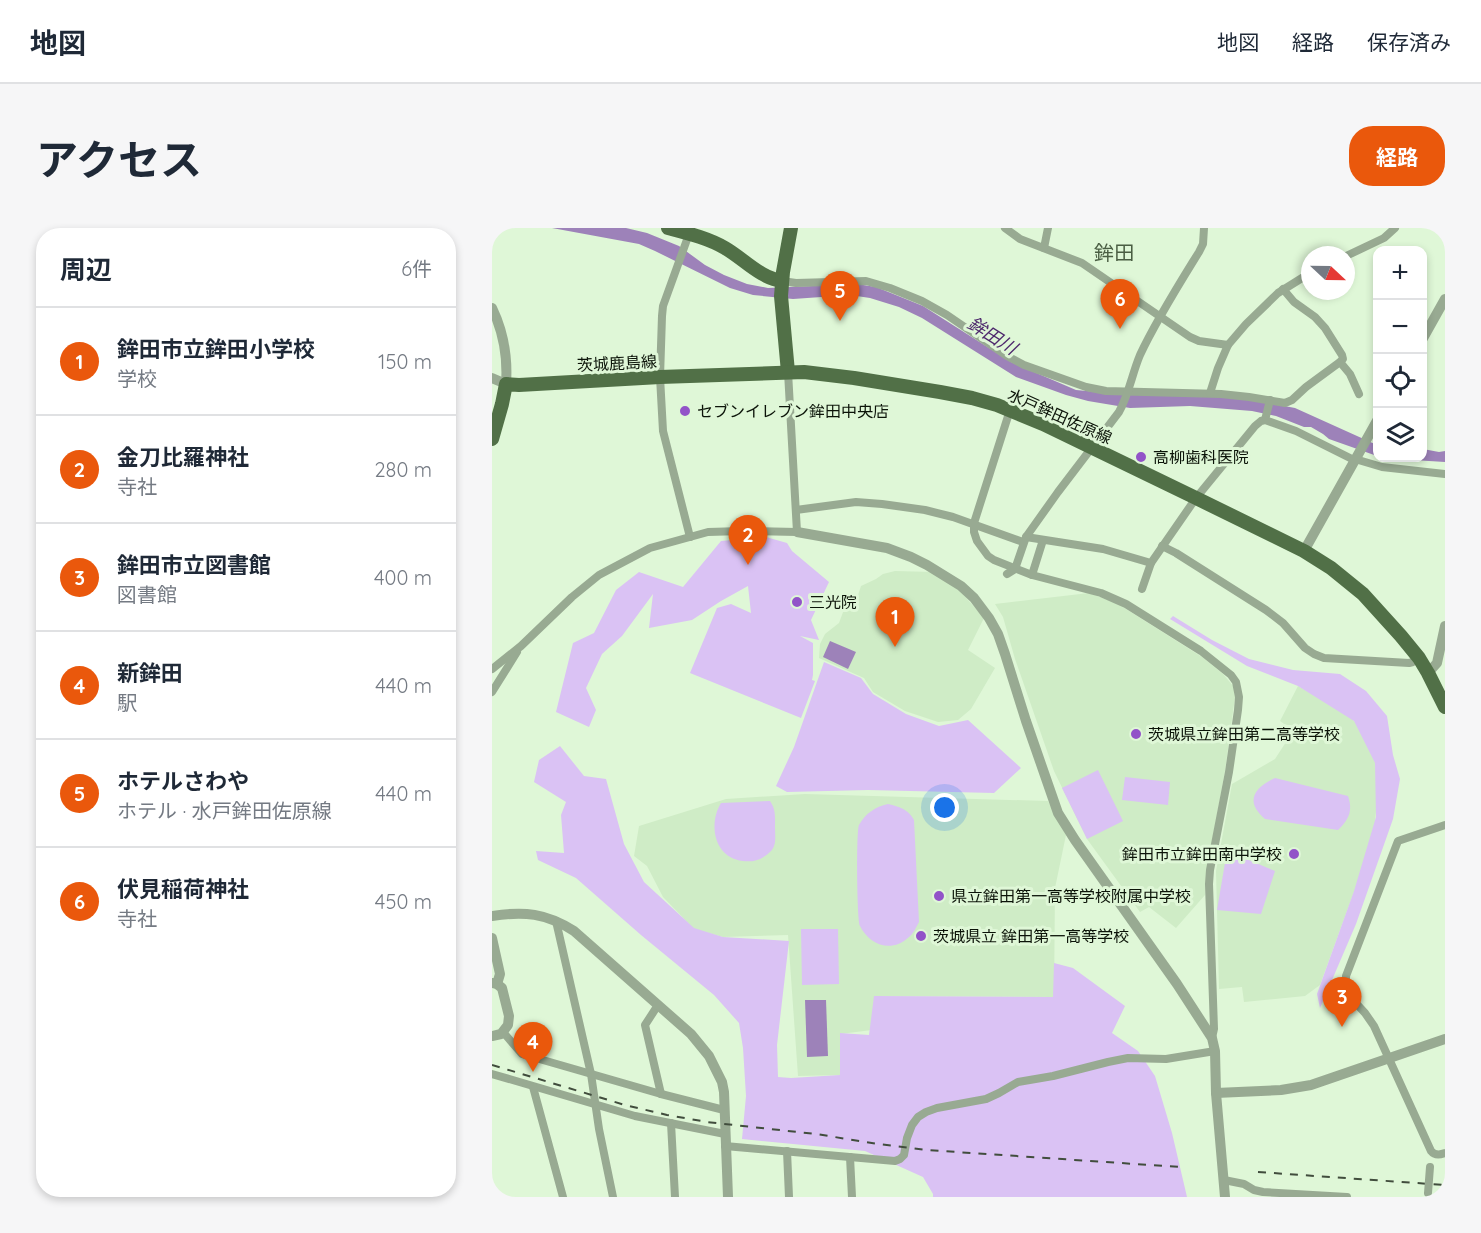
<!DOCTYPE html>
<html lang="ja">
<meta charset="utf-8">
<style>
:root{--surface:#fff;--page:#f6f6f7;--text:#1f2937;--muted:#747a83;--line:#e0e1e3;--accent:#ea580c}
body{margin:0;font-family:Quicksand,"Noto Sans JP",sans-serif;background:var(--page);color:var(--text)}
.controls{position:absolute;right:18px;top:18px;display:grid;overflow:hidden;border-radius:12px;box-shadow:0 3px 9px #0003}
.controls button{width:54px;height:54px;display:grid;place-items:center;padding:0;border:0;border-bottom:2px solid var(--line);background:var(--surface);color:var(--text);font:30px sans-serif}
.compass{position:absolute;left:809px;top:18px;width:54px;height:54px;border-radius:50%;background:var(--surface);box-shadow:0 3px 9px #0003;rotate:112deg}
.you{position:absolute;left:453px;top:580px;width:21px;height:21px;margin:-15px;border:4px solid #fff;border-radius:50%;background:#1a73e8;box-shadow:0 0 0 9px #1a73e833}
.badge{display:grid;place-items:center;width:39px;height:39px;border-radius:50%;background:var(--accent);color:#fff;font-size:20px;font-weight:700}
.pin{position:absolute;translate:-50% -50px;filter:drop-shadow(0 2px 3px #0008)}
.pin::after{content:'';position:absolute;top:32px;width:21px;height:18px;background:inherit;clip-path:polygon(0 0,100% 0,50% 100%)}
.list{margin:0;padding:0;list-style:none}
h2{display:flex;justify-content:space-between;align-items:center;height:78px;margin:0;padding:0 24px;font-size:26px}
h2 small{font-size:20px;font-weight:400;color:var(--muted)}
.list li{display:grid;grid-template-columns:39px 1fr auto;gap:18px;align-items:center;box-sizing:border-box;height:108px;padding:0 24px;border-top:2px solid var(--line)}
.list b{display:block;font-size:22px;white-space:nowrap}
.list p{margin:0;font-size:20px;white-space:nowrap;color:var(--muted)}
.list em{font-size:20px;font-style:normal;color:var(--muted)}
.icon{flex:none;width:33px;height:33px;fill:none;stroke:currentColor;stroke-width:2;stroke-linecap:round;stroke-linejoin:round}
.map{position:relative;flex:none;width:953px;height:969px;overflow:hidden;border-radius:24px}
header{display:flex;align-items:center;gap:36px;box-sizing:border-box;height:84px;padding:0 30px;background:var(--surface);border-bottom:2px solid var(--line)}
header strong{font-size:28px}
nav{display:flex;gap:33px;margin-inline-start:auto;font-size:21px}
.intro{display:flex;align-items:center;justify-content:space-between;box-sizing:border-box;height:144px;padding:0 36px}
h1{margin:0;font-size:42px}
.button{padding:15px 27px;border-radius:24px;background:var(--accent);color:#fff;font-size:21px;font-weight:700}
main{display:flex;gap:36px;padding:0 36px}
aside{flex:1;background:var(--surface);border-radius:24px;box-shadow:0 3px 9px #0003}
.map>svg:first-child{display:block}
.built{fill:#cfecc6}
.green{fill:#dac2f4}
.water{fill:#9d82b9}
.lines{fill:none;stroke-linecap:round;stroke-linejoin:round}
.minor{stroke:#98aa92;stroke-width:8}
.tertiary{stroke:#98aa92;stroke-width:10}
.primary{stroke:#517047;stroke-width:14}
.rail{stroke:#414d3d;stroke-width:2;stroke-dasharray:8 8;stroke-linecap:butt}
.minor-bridge{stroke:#98aa92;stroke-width:8}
.poi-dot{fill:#9253c8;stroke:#dff7d7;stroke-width:2}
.labels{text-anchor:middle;stroke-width:6;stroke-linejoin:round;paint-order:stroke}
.street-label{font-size:16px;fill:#0b1308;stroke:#dff7d7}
.poi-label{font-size:16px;fill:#0b1308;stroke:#dff7d7;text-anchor:start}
.water-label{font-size:18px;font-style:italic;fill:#4e296d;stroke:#dff7d7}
.quarter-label{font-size:20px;fill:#4a5e43;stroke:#dff7d7}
</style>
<header>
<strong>地図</strong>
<nav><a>地図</a><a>経路</a><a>保存済み</a></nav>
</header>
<div class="intro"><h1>アクセス</h1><a class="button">経路</a></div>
<main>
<aside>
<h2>周辺<small>6件</small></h2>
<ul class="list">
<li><span class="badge">1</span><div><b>鉾田市立鉾田小学校</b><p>学校</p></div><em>150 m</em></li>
<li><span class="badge">2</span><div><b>金刀比羅神社</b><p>寺社</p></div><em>280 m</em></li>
<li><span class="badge">3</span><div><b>鉾田市立図書館</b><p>図書館</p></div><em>400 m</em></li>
<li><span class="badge">4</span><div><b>新鉾田</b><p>駅</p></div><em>440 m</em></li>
<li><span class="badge">5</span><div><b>ホテルさわや</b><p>ホテル · 水戸鉾田佐原線</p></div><em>440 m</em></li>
<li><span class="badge">6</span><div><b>伏見稲荷神社</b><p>寺社</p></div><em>450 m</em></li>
</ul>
</aside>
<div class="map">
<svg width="953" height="969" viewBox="0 0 953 969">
<rect width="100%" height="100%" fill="#dff7d7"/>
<g class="built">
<path d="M 403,343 L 441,344 L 468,363 L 492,390 L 476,422 L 503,440 L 479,481 L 466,492 L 446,494 L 413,483 L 381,464 L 372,450 L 327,430 L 328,416 L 333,406 L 347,395 L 357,368 L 366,367 L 369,358 L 384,351 L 391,346 Z"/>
<path d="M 597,365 L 626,376 L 710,429 L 731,446 L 742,459 L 743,469 L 733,543 L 715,640 L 713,667 L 684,700 L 657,679 L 648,684 L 595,611 L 562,543 L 523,431 L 511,389 L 503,376 Z"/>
<path d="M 806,458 L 853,484 L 872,503 L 882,527 L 886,556 L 882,609 L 828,757 L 813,768 L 752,774 L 750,759 L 727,761 L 724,643 L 740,556 L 783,531 L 794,514 L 795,498 L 788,493 Z"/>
<path d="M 313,566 L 556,573 L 574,607 L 563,660 L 562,769 L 383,768 L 380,802 L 348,806 L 348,847 L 306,848 L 296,707 L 231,709 L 202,701 L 171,669 L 155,638 L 142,628 L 147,598 L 234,571 Z"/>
</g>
<g class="green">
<path d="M 274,309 L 295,315 L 300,323 L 337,354 L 319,392 L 327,412 L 308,408 L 321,415 L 321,447 L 320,452 L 323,453 L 309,490 L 198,445 L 225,380 L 239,376 L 259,385 L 256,358 L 229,373 L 200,392 L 157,400 L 161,366 L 130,408 L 110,426 L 94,460 L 104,482 L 97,499 L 64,484 L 81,415 L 102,405 L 124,362 L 147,344 L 191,359 L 229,313 Z"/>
<path d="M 681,388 L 720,412 L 757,431 L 801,442 L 848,446 L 874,463 L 895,488 L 901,527 L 908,551 L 901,591 L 864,696 L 828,780 L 825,766 L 862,663 L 884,589 L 883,535 L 862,493 L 806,458 L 755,438 L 678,391 Z"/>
<path d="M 332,434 L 369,450 L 381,466 L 414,486 L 447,498 L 476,492 L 529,540 L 502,565 L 376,562 L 295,564 L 284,558 L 302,519 Z"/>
<path d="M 68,518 L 92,548 L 114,551 L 132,616 L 152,654 L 202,700 L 231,709 L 297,713 L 285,817 L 286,849 L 299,850 L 348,847 L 348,805 L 377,807 L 382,768 L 561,769 L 562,735 L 581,740 L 633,778 L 620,805 L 646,823 L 663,848 L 680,905 L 695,969 L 441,969 L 441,966 L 431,949 L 373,923 L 250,911 L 254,868 L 251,820 L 247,795 L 222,767 L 149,707 L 84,650 L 46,632 L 44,623 L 72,625 L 69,587 L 74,574 L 42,554 L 47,532 Z"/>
<path d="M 606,542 L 631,593 L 595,611 L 570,560 Z"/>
<path d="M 633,549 L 678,554 L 676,577 L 630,572 Z"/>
<path d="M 783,550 L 856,568 C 861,583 857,591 846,602 L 773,591 C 753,574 761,560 783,550 Z"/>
<path d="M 278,573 C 284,582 283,588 283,599 C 283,605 284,613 282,618 C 281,622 276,626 273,628 C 266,633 259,634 251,633 C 222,630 216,596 229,575 Z"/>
<path d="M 396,576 C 408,579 416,581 422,592 L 427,694 C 424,699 422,705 417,709 C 400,725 378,718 368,698 C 365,691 364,603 367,597 C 374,585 383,579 396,576 Z"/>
<path d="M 735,623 L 783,643 L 769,686 L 725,682 Z"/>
<path d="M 309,701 L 346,701 L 347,756 L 310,757 Z"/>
</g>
<g class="water">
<path d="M 60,0 L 134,0 L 155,5 L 187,18 L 213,37 L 232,47 L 255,56 L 276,60 L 365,56 L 384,59 L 431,78 L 519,134 L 584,162 L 606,164 L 744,169 L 803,180 L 885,217 L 885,228 L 837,211 L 831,206 L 819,199 L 812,199 L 784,188 L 760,183 L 698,178 L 638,180 L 596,173 L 574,167 L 524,149 L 430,90 L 407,79 L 378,70 L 358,67 L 301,71 L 261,67 L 238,60 L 163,23 L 147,16 Z"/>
<path d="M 931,221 L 947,224 L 953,223 L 953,234 L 889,230 L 930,230 Z"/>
<path d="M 338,413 L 364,424 L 356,441 L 331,429 Z"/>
<path d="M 313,772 L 334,772 L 336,828 L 315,829 Z"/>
</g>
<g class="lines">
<g class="minor">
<path d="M 513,0 L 528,11 L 590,35 L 698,109 L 707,113 L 736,117"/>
<path d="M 197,6 L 171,78 L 170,88 L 168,149 L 171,203 L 198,309"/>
<path d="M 552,20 L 556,0"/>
<path d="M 854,28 L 892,10 L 903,0"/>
<path d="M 290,53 L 304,55 L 374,53 L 398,60 L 430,73 L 455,87 L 515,128 L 532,137 L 594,159 L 614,163 L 729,166 L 757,169 L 793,175 L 800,172 L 814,159 L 848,134"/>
<path d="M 791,61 L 802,74 L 823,89 L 833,100 L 850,127 L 851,131 L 848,134 L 858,146 L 867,166"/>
<path d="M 718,165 L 726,140 L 736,117 L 754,96 L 786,65 L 818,45"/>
<path d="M 518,182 L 482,295 L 482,304 L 485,313 L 496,328 L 502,332 L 540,347 L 609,365 L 634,376 L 709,423 L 739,447 L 744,454 L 747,469 L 746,482 L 737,544 L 718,642 L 717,656 L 722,801 L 720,810"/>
<path d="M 773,192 L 778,172"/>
<path d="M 863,231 L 890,239 L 953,246"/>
<path d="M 304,282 L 364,274 L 390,276 L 433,282 L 461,289 L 531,314"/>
<path d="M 534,309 L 611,321 L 659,335 L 704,270 L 763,198 L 769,193 L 773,192 L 804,203 L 862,232"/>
<path d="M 670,318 L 684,325 L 774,382 L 791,395 L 813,420 L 822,426 L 832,430 L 917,435 L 921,434 L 927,430"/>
<path d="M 515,346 L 523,341 L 534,309 L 566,264 L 627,184 C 637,166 640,146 648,127 C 665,91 686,58 707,24 L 711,16 L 712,0"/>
<path d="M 540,347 L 551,312"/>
<path d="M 650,361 L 659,335"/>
<path d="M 0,441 L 29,418 L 80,369 L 107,347 L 158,320 L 216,304 L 250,303 L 305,304 L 296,144"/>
<path d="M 0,464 L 25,424"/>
<path d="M 953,597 L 906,613 L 854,748 L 854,759 L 860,771 L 873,785 L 882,798 L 939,923 C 943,928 948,927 953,925"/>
<path d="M 64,693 L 99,846 L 107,901 L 121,969"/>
<path d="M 166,777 L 153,797 L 169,866"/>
<path d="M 11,804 L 30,826 L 169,866 L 232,882"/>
<path d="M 0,846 L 143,888 L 233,906"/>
<path d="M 41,859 L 71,969"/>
<path d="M 179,895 L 183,969"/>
<path d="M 233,918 L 403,933 L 408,931 L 412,927 L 415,910 L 420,897 L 426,889 L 434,884 L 445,880 L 494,871 L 507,865 L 526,854 L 561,848 L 616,834 L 636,830 L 674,831 L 723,823"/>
<path d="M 295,923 L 297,969"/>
<path d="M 358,929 L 360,969"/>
<path d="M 732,952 L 752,956 L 762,962 L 771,964 L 855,969"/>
</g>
<g class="tertiary">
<path d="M 0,80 C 12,105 16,128 14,156 L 0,150"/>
<path d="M 930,112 L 953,71"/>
<path d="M 305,304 L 395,320 L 419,329 L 435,337 L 469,358 L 482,370 L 497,390 L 506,406 L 513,426 L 534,493 L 566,585 L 583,612 L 685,756 L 720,810 L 723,823 L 724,865 L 733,969"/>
<path d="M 812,323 L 886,191"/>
<path d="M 936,445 L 945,435 L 953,398"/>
<path d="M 0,688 C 32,683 54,685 82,703 L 199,806 L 217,828 L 230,854 L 232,864 L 236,969"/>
<path d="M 0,710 L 8,746 L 5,756"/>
<path d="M 0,755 L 5,756 L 10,760 L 17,788 L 16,797 L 9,806 L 0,808"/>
<path d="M 724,865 L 789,862 L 819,857 L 953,811"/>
<path d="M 0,964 L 1,969"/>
</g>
<g class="primary">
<path d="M 176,0 C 195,5 216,10 233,20 C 252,31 268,50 290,53"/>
<path d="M 296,144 L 289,68 L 291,44 L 299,0"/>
<path d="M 0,211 L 10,176 L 14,156 L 27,157 L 168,149 L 312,144 L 362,150 L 448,164 L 480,170 L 505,177 L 551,196 L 704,270 L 812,323 L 839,340 L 871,366 L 909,408 L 927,430 L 936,445 L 953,479"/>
</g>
<g class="rail">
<path d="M 0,837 L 133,877 L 175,887 L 215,894 L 324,906 L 386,916 L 435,922 L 688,939"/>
<path d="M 766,944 L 953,957"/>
</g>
<path class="minor-bridge" d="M 936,965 L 938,939"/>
</g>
<g class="poi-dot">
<circle cx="193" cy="183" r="6"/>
<circle cx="649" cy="229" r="6"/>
<circle cx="305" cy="374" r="6"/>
<circle cx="644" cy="506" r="6"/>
<circle cx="802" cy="626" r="6"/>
<circle cx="447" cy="668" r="6"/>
<circle cx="429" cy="708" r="6"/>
</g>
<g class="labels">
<g class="street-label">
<text transform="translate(125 135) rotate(-3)" y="6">茨城鹿島線</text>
<text transform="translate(568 188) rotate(24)" y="6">水戸鉾田佐原線</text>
</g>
<g class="poi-label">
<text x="205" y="189">セブンイレブン鉾田中央店</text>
<text x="661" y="235">高柳歯科医院</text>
<text x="317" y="380">三光院</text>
<text x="656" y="512">茨城県立鉾田第二高等学校</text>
<text x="790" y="632" text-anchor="end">鉾田市立鉾田南中学校</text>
<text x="459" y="674">県立鉾田第一高等学校附属中学校</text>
<text x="441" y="714">茨城県立 鉾田第一高等学校</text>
</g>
<g class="water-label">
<text transform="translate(500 108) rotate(32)" y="6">鉾田川</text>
</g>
<g class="quarter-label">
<text x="622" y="32">鉾田</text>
</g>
</g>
</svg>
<div class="controls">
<button>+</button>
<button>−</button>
<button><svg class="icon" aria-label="locate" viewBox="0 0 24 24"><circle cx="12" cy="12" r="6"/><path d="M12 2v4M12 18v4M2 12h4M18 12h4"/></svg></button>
<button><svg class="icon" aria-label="layers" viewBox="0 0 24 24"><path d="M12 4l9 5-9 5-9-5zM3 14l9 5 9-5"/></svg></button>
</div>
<svg class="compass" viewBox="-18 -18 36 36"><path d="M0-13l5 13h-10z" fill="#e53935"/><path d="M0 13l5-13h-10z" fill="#747a83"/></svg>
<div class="you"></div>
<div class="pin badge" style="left:403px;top:419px">1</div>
<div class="pin badge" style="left:256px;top:337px">2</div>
<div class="pin badge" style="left:850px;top:799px">3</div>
<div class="pin badge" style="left:41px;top:844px">4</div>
<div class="pin badge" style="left:348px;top:93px">5</div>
<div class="pin badge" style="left:628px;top:101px">6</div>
</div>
</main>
